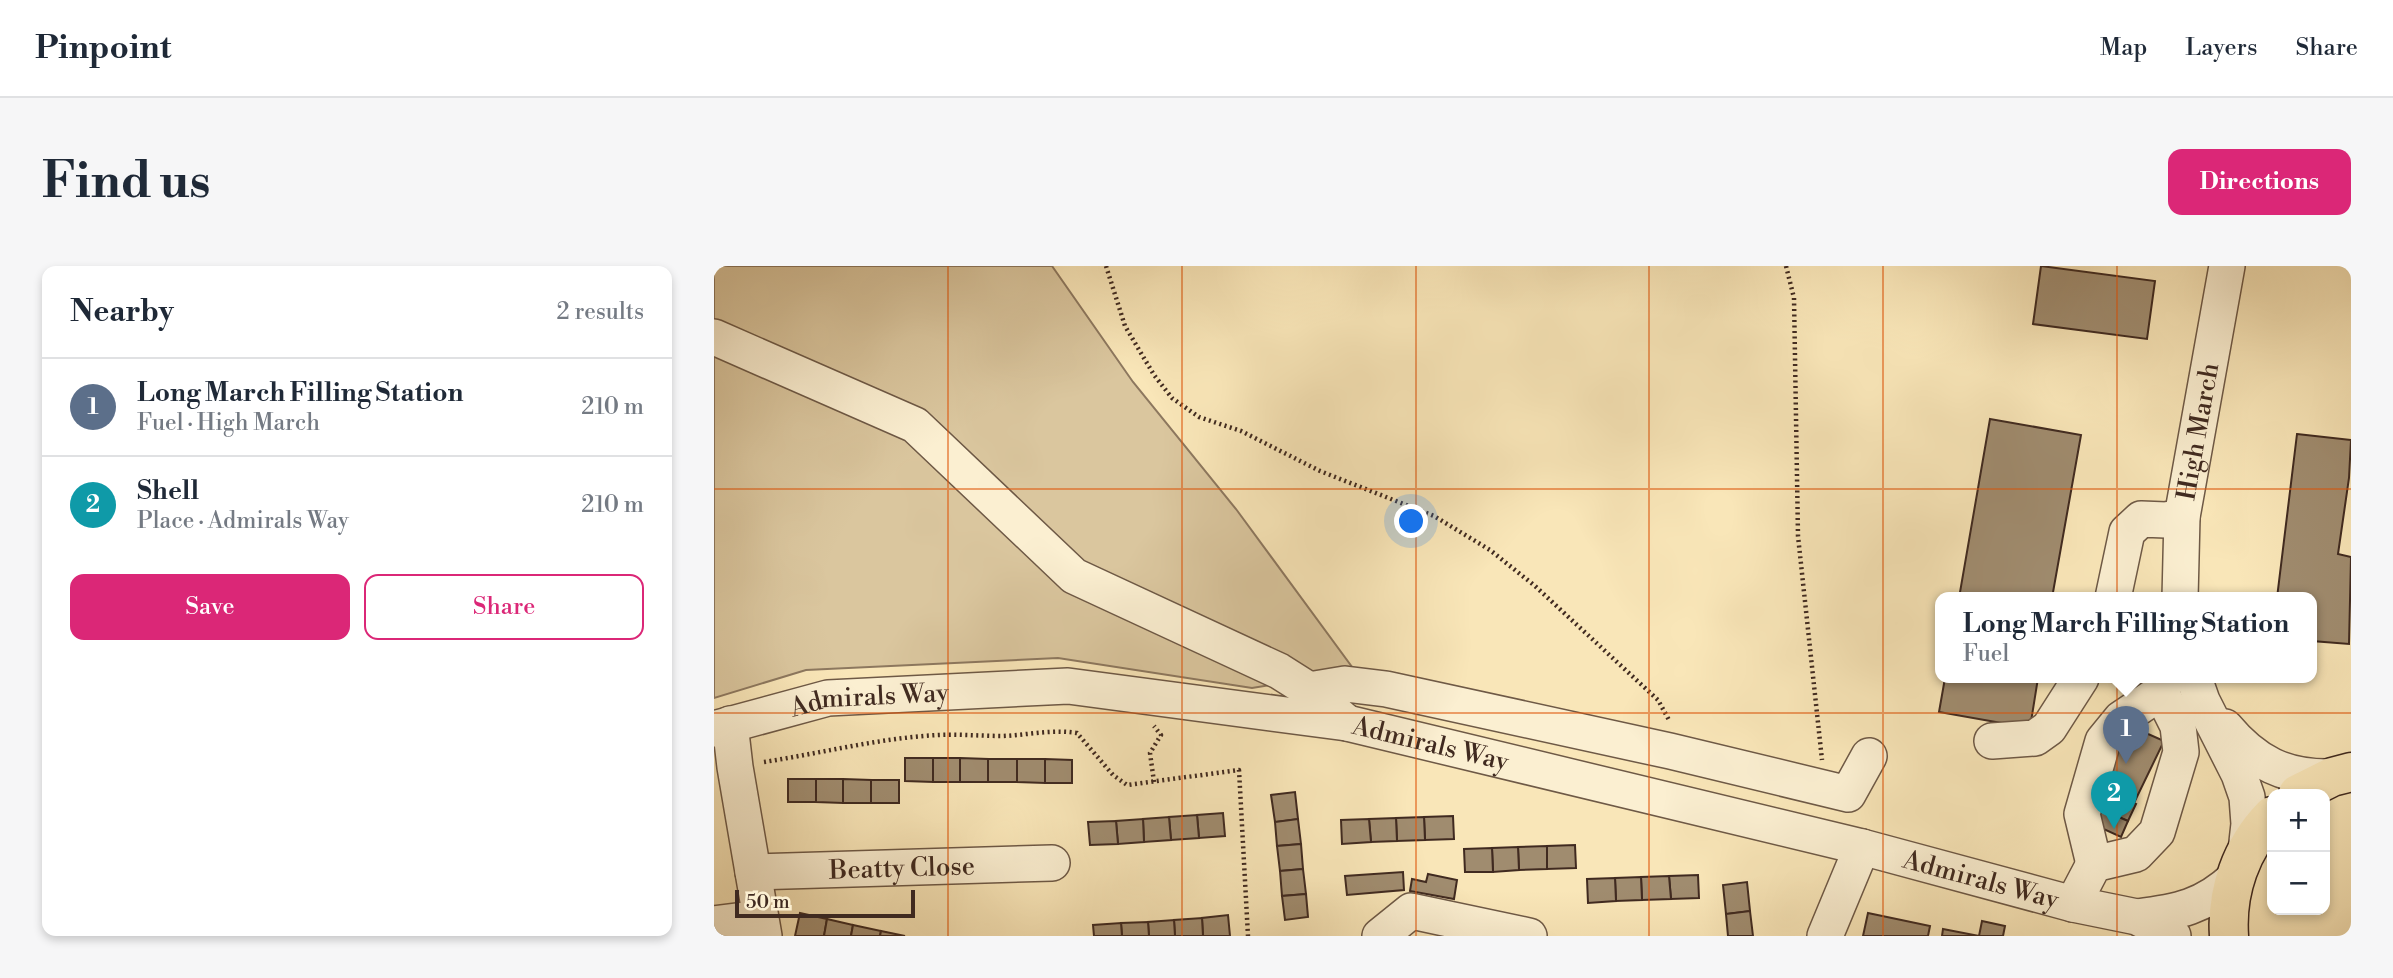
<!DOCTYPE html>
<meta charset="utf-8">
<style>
:root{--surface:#fff;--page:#f6f6f7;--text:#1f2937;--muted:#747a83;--line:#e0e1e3;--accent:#db2777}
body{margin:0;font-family:"Libre Bodoni",serif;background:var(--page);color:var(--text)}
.controls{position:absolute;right:21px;bottom:21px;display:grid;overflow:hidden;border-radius:14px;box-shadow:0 4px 10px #0003}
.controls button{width:63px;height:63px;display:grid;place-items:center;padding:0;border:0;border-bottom:2px solid var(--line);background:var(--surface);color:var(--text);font:35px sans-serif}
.scale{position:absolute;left:21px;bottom:18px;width:180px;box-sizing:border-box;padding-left:7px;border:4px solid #402a20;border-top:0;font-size:19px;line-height:24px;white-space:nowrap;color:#402a20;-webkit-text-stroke:5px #fbefd1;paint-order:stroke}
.you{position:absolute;left:698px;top:256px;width:24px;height:24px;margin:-18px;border:5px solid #fff;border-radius:50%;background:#1a73e8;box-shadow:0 0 0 10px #1a73e833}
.badge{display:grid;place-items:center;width:46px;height:46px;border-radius:50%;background:var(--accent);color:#fff;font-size:23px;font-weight:700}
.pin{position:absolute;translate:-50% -58px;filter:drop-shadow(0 2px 4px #0008)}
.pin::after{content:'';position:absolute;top:37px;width:24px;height:21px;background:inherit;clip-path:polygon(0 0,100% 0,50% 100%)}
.popup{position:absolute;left:1221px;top:326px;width:382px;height:91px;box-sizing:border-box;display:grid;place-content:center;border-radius:14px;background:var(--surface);filter:drop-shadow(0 2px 5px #0005);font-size:23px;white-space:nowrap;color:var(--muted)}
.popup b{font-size:26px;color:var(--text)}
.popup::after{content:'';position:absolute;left:50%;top:100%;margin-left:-14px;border:14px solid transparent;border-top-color:var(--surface)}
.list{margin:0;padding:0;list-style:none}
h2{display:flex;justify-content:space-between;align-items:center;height:91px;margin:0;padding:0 28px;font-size:30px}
h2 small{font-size:23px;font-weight:400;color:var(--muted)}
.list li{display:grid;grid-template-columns:46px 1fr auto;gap:21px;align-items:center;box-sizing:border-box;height:98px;padding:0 28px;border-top:2px solid var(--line)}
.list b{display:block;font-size:26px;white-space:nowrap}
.list p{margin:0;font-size:23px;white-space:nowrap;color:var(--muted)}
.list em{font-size:23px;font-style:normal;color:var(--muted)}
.actions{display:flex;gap:14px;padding:21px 28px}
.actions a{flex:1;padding:16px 0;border:2px solid var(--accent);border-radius:14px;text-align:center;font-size:24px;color:var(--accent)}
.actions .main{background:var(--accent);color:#fff}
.map{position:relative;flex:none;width:1637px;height:670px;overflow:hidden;border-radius:14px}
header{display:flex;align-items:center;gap:42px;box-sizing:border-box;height:98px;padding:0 35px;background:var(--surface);border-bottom:2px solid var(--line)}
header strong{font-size:33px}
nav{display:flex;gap:38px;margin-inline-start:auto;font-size:24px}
.intro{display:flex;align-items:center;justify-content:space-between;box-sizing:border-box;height:168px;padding:0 42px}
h1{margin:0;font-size:49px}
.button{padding:18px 32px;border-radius:14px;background:var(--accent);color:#fff;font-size:24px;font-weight:700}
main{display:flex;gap:42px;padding:0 42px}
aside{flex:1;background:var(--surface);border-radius:14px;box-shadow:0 4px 10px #0003}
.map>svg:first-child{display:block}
.green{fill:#dac69e;stroke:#8d785f;stroke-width:2}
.building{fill:#a08c6f;stroke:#402a20;stroke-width:2}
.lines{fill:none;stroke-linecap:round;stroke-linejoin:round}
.minor-casing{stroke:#6e5946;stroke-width:38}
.major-casing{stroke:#402a20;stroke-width:41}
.path{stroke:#402a20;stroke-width:4.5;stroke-dasharray:2 3.5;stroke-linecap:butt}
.minor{stroke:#fbefd1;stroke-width:35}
.major{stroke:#f9e6b8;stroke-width:38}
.grid{fill:none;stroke:#e0570d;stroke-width:2;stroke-opacity:0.55}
.labels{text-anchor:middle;stroke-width:5;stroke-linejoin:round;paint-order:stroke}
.street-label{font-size:26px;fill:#402a20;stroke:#fbefd1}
</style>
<header>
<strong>Pinpoint</strong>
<nav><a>Map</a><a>Layers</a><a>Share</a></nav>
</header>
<div class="intro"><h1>Find us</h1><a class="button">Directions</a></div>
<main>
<aside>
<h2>Nearby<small>2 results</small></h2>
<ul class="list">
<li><span class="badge" style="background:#5c6f8a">1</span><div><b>Long March Filling Station</b><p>Fuel · High March</p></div><em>210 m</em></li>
<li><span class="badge" style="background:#0f9aa8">2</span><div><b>Shell</b><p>Place · Admirals Way</p></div><em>210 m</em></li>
</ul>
<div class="actions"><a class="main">Save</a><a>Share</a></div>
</aside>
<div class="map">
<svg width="1637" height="670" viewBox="0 0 1637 670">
<rect width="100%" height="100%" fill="#f9e6b8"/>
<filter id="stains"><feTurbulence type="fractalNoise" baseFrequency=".00286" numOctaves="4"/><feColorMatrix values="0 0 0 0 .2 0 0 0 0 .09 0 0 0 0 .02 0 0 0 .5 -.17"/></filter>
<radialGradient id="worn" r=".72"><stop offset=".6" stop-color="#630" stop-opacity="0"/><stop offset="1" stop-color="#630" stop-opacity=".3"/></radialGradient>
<path class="green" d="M 0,0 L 338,0 L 419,116 L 522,243 L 641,405 L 538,422 L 344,392 L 92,404 L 0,432 Z"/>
<g class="building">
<path d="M 1327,0 L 1441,15 L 1433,73 L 1319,58 Z"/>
<path d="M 1276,153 L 1367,169 L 1338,332 L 1245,332 Z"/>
<path d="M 1583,168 L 1637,174 L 1635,212 L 1624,288 L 1637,291 L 1635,378 L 1598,375 L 1598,332 L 1563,332 Z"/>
<path d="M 1231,412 L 1324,412 L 1316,462 L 1225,446 Z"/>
<path d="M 1398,452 L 1450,475 L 1420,537 L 1384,522 Z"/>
<path d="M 191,492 L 219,492 L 219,516 L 191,515 Z"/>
<rect x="219" y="492" width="27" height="24"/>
<path d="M 246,492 L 274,493 L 274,516 L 246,516 Z"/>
<rect x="274" y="493" width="29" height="23"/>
<path d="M 303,493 L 331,493 L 331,517 L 303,516 Z"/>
<path d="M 331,493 L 358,494 L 358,517 L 331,517 Z"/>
<rect x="74" y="513" width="28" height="23"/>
<path d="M 102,513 L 129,513 L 129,537 L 102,536 Z"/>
<path d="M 129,513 L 157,514 L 157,537 L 129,537 Z"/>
<rect x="157" y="514" width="28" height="23"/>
<path d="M 1380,519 L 1422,538 L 1414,555 L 1372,537 Z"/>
<path d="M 581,526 L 584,553 L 561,556 L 557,529 Z"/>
<path d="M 1379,540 L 1414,555 L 1407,571 L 1372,555 Z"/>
<path d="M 509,547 L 511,570 L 485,572 L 483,549 Z"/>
<path d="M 483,549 L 485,572 L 457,574 L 455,551 Z"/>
<path d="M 739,550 L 740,573 L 711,574 L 710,551 Z"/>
<path d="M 455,551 L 457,574 L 430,576 L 429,553 Z"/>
<path d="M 710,551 L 711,574 L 683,575 L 682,552 Z"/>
<path d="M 682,552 L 683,575 L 657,576 L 655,553 Z"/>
<path d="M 429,553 L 430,576 L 404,578 L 402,555 Z"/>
<path d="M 584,553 L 587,578 L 563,580 L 561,556 Z"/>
<path d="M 655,553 L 657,576 L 628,578 L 627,554 Z"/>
<path d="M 402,555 L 404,578 L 376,579 L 374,556 Z"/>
<path d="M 587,578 L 589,603 L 566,605 L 563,580 Z"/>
<path d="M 861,579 L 862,602 L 833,603 L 833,580 Z"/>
<path d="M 833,580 L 833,603 L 805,604 L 804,581 Z"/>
<path d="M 804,581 L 805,604 L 779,606 L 778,582 Z"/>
<path d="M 778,582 L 779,606 L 751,606 L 750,583 Z"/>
<path d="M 589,603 L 592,628 L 568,630 L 566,605 Z"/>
<path d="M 689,606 L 690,624 L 633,629 L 631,610 Z"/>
<path d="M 714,608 L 743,614 L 740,633 L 696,625 L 698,613 L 712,616 Z"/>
<path d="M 984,609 L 985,632 L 957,633 L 955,610 Z"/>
<path d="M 955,610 L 957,633 L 928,634 L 927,611 Z"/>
<path d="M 927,611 L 928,634 L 902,635 L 901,612 Z"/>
<path d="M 901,612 L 902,635 L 874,637 L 873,613 Z"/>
<path d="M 1033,616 L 1036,645 L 1012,648 L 1009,619 Z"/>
<path d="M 592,628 L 594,651 L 571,654 L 568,630 Z"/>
<path d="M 1036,645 L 1039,670 L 1014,670 L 1012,648 Z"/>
<path d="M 86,647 L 113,653 L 110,670 L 81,670 Z"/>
<path d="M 1154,647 L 1216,660 L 1214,670 L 1149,670 Z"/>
<path d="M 514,649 L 516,670 L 489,670 L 488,652 Z"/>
<path d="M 488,652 L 489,670 L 461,670 L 460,654 Z"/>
<path d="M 113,653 L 139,659 L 137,670 L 110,670 Z"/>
<path d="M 460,654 L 461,670 L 435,670 L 434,656 Z"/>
<path d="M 1268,655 L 1291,660 L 1289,670 L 1265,670 Z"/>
<path d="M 434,656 L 435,670 L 408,670 L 407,657 Z"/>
<path d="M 407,657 L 408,670 L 380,670 L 379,659 Z"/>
<path d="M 139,659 L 167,665 L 166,670 L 137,670 Z"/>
<path d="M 1229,663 L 1265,670 L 1228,670 Z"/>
<path d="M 167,665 L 191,670 L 166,670 Z"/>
</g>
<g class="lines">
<defs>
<g id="minor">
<path d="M 0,71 L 201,159 L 360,310 L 565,405 L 595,424 L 633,457"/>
<path d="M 1399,332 L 1413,266 L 1427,253 L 1452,254 L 1468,251"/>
<path id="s1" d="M 1466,332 L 1468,251 L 1513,0"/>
<path d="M 1480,412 L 1488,435 L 1525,508 L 1533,531 L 1535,558 L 1532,585"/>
<path d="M 595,424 L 631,418 L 672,423 L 956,485 L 1134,528 L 1155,490"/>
<path d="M 16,458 L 21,501 L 50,670"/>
<path d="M 1511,461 C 1541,497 1571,512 1618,511"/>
<path id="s2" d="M 0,463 L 114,432 L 354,420 L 633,457 L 1148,581 L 1359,638 L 1423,651 L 1459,670"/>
<path d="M 1278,475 L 1321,472 L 1335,462 L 1367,412"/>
<path d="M 1380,598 L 1368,548 L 1389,475 L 1407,453 L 1447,426"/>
<path id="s3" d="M 39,606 L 338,597"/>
<path d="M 1359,638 L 1380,598 L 1422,588 L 1443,566 L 1467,486 L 1464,460 L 1447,426 L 1452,412"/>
<path d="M 1423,651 C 1464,646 1490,641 1521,612"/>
<path d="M 0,658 L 46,652"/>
<path d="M 666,670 L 697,645 L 815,670"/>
<path d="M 1111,670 L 1148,581"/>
</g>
<g id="major">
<path d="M 1584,528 L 1618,511 L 1637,506"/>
<path d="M 1515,670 C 1512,625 1527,582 1558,550"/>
</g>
</defs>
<use href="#minor" class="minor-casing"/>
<use href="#major" class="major-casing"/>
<g class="path">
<path d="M 392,0 L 411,60 L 440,109 L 458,132 L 485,151 L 527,165 L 606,205 L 720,250 L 776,284 L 821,320 L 944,434 L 955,454"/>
<path d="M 1072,0 L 1080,32 L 1084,270 L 1108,494"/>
<path d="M 50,496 C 108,487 166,472 224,469 C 246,468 267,470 289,470 C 314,469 338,463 363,467 L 399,509 L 413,519 L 525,504 L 534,670"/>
<path d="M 440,516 L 436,487 L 447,469 L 440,460"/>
</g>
<use href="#minor" class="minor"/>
<use href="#major" class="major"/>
</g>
<path class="grid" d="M 234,0 L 234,670M 468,0 L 468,670M 702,0 L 702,670M 935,0 L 935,670M 1169,0 L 1169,670M 1403,0 L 1403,670M 0,223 L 1637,223M 0,447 L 1637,447"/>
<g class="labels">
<g class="street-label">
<text dy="9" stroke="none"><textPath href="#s1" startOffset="168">High March</textPath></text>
<text dy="9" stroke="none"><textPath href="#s2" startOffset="159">Admirals Way</textPath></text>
<text dy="9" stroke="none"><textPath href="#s2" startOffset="726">Admirals Way</textPath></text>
<text dy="9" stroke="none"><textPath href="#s3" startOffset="149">Beatty Close</textPath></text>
<text dy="9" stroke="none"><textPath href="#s2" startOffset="1293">Admirals Way</textPath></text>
</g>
</g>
<rect width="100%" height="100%" filter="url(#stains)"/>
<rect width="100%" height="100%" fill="url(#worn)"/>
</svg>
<div class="controls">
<button>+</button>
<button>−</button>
</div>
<div class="scale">50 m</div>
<div class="you"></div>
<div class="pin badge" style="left:1412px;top:498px;background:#5c6f8a">1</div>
<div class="popup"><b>Long March Filling Station</b>Fuel</div>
<div class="pin badge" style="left:1400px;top:563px;background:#0f9aa8">2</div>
</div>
</main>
